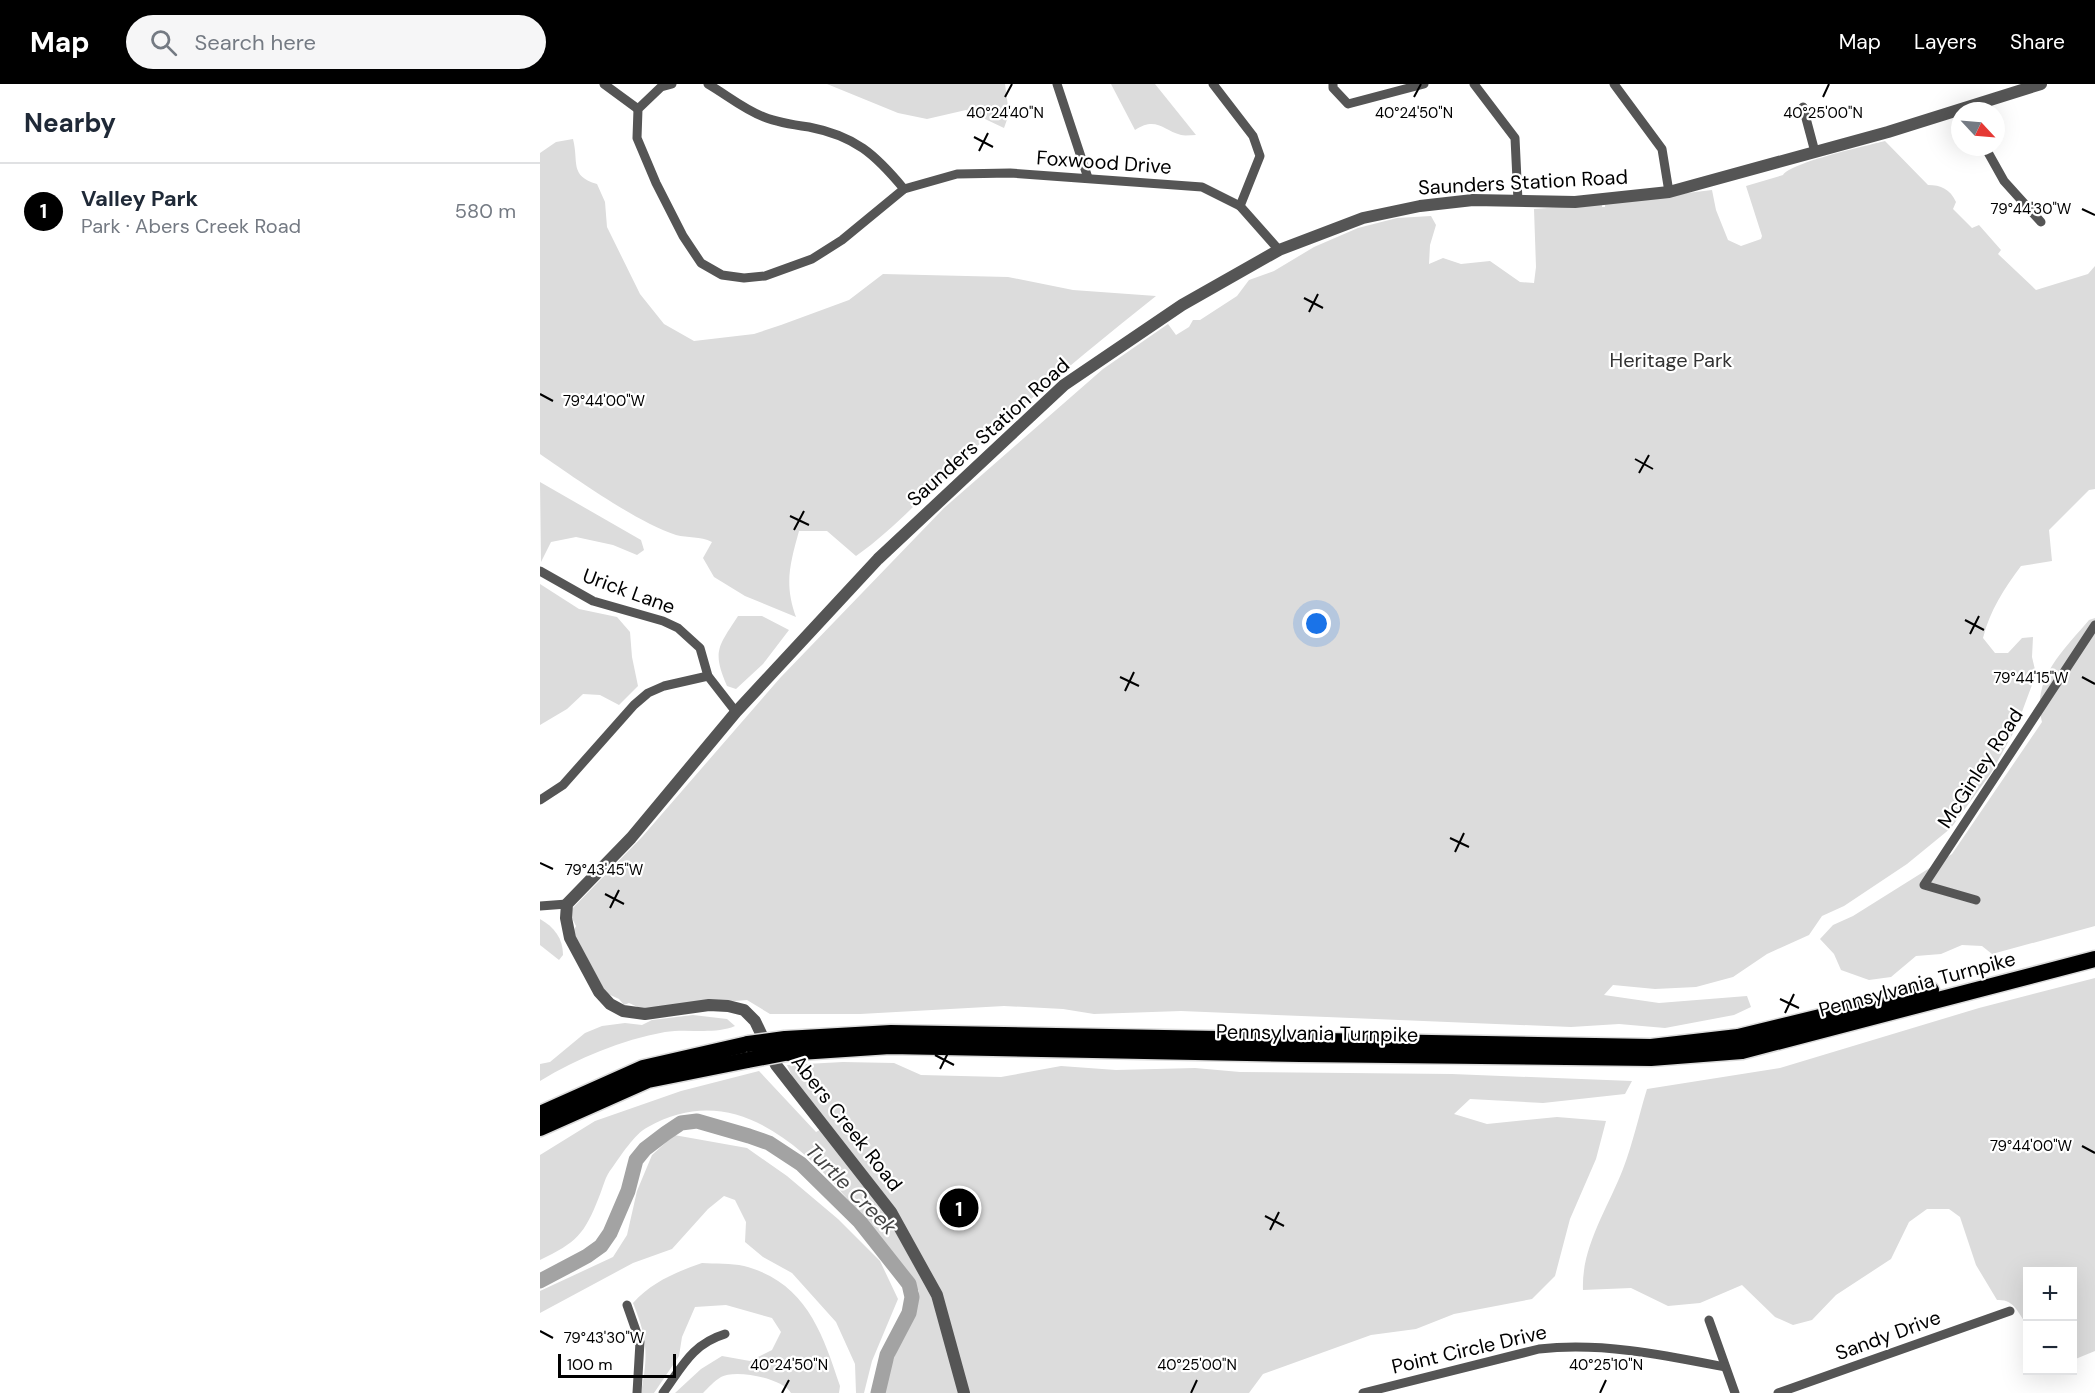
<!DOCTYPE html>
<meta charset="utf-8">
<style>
:root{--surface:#fff;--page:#f6f6f7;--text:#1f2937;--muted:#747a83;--line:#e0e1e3;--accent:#000}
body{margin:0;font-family:"DM Sans",sans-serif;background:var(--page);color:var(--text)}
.controls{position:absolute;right:18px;bottom:18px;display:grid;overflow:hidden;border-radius:0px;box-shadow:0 6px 24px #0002}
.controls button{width:54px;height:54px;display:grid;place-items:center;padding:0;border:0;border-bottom:2px solid var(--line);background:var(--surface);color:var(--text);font:30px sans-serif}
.compass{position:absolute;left:1411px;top:18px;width:54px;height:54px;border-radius:50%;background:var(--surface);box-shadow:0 6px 24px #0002;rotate:116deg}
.scale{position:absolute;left:18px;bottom:15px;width:118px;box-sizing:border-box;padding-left:6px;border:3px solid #000;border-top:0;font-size:16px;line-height:21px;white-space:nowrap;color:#000;-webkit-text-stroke:4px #fff;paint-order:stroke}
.you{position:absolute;left:777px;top:540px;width:21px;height:21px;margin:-15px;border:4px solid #fff;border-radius:50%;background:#1a73e8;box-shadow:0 0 0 9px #1a73e833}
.badge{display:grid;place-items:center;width:39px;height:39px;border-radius:50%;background:var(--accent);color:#fff;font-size:20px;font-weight:700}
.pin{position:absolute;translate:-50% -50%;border:3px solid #fff;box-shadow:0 2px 6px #0006}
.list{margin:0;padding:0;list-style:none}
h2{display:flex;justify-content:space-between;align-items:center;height:78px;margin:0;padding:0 24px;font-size:26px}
h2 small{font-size:20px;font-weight:400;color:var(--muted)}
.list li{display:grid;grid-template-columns:39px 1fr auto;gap:18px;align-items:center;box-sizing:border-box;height:96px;padding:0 24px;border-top:2px solid var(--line)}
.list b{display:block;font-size:22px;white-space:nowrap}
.list p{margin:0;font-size:20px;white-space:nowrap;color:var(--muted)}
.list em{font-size:20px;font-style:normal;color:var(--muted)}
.icon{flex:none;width:33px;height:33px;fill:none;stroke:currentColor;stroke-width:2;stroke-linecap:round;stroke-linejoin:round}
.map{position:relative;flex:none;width:1555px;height:1309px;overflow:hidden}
header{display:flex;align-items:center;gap:36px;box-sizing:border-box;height:84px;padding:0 30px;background:var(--accent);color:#fff}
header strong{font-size:28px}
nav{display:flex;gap:33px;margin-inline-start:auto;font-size:21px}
.search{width:420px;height:54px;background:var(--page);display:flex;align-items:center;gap:15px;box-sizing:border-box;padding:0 21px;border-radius:33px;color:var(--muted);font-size:22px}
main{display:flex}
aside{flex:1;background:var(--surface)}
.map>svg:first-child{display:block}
.green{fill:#dcdcdc}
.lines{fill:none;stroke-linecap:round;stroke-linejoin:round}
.river{stroke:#a3a3a3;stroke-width:15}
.motorway-casing{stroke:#dbdbdb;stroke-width:19}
.minor{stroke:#555;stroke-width:9}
.tertiary{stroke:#555;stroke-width:12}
.motorway{stroke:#000;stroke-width:16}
.motorway-bridge-casing{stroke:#dbdbdb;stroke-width:19;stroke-linecap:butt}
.motorway-bridge{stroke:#000;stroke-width:16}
.ticks{fill:none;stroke:#000;stroke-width:2}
.labels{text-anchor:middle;stroke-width:4.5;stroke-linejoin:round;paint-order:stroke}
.street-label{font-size:20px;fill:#000;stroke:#fff}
.park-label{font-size:20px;fill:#333;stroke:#fff}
.water-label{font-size:21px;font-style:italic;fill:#444;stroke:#fff}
.ticks-label{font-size:15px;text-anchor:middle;fill:#000;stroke:#fff;stroke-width:4.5;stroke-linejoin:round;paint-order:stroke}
</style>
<header>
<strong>Map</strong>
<div class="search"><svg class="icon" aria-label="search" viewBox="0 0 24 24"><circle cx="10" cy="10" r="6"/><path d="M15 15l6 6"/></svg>Search here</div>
<nav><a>Map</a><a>Layers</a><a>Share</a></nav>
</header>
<main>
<aside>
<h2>Nearby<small></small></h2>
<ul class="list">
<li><span class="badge">1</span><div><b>Valley Park</b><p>Park · Abers Creek Road</p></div><em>580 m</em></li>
</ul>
</aside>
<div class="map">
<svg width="1555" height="1309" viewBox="0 0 1555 1309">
<rect width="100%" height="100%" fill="#fff"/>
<g class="green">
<path d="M 287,0 L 465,0 L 469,30 L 464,44 L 426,26 L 387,35 L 358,29 Z"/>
<path d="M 571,0 L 615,0 L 656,51 C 651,51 645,52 641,51 C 623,46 616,32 595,46 Z"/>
<path d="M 33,55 C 39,78 29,92 57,100 L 65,118 L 67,143 L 100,210 L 124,240 L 154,257 L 214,250 L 241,241 L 309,216 L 343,190 L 468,193 L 533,206 L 616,212 C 550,264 486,318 424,374 C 387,407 356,444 316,472 L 287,447 L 259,447 C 250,480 244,500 256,533 L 205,512 L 174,493 L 163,474 L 172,458 C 160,452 148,454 136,451 C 96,438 35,394 0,370 L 0,69 L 16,58 Z"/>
<path d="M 1345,57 L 1388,101 C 1401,101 1410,105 1416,118 L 1413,125 L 1432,144 L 1439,141 L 1461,166 L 1458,170 L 1496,206 L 1548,190 L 1555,182 L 1555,405 L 1549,406 L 1509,446 L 1512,477 L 1481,482 C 1464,505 1450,526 1443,554 L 1455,569 L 1468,569 L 1482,554 L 1493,553 L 1492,573 L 1496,590 L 1476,644 L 1451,689 L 1411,744 L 1367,780 L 1304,822 L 1282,832 L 1269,851 L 1227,870 L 1193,893 L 1156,903 L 1115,905 L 1073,901 L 1064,911 L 1119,919 L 1207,912 L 1211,923 L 1194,931 L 1125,944 L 1079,940 L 1031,943 L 641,927 L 554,930 L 523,925 L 464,922 L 320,930 L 230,930 L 207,916 L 102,925 L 89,919 L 84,921 L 79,915 L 66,909 L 33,848 L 36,842 L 29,828 L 102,753 L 240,594 L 404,424 L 563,285 L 628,240 L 636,251 L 649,243 L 653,236 L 660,236 L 697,212 L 709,196 L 734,187 L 774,163 L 818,144 L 857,134 L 891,132 L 896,141 L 890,161 L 889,180 L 903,174 L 921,180 L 950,177 L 980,198 L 994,199 L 996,183 L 994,125 L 1062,120 L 1062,123 L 1065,123 L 1065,119 L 1172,106 L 1176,126 L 1188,156 L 1201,162 L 1221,155 L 1222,152 L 1206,102 L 1243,91 C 1252,78 1326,62 1345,57 Z"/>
<path d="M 0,398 L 101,456 L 104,466 L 97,471 L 73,461 L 36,453 L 11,458 L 1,478 Z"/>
<path d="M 0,500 L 39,525 L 77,533 L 90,548 L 92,573 L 98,602 L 79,621 L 60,611 L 43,610 L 27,625 L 0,641 Z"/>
<path d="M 198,532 L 222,532 L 249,546 L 223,580 L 196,605 L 187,602 C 172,567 178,563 198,532 Z"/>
<path d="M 1555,534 L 1555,842 L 1452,870 L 1442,862 L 1422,861 L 1401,870 L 1376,872 L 1351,893 L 1329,896 L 1301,886 L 1294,870 L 1280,855 L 1293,841 L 1313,832 L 1412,770 L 1502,638 C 1491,595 1523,567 1549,536 Z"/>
<path d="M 0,835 C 14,843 23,854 23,871 L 19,876 L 0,861 Z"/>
<path d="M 1555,894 L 1555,1267 L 1533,1276 L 1532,1188 L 1488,1188 L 1487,1240 C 1477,1229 1475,1215 1457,1216 L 1436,1181 L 1420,1133 L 1409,1125 L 1387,1125 L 1369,1138 L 1351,1175 L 1296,1211 L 1272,1236 L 1253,1241 L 1235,1233 L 1202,1201 L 1160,1219 L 1128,1222 L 1091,1204 L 1043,1206 C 1041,1163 1068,1124 1083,1085 C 1093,1059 1099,1031 1107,1005 L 1240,984 L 1439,924 Z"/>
<path d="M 153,931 L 187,935 L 195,942 C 174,951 148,944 125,948 C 81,956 38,974 0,997 L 0,980 L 10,978 L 45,949 L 62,942 L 85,939 L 102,941 L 112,936 Z"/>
<path d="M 303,978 L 354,979 L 381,991 L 461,993 L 521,982 L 576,986 L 655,984 L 700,988 L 912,990 L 1092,997 L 1085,1010 L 1003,1019 L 930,1015 L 914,1030 L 947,1040 L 1017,1033 L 1066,1037 L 1056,1075 L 1030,1135 L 1015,1192 L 992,1215 L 914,1230 L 876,1245 L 831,1251 L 723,1290 L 709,1309 L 341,1309 L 379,1207 C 317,1129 226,976 108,1043 C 94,1050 81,1072 72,1084 C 65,1092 63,1104 59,1113 C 44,1151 37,1158 0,1176 L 0,1071 L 55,1037 L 141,1007 L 219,987 L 276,1048 L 289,1041 L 255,999 L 247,981 Z"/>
<path d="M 134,1051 L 207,1064 L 247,1092 L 298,1135 L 340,1177 L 358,1215 L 332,1277 L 324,1309 L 316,1309 L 315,1280 L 296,1238 L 252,1189 L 223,1173 L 205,1158 L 206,1138 L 195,1116 L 184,1112 L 168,1125 L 132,1165 L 93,1179 L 0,1229 L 0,1207 L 73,1173 L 87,1151 L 97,1107 L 112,1071 Z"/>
<path d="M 162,1179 C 175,1180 191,1179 204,1182 C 265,1198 282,1247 300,1302 L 299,1309 L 251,1309 C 243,1294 195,1285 181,1293 C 174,1297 168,1304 163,1309 L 135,1309 L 161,1285 L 182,1272 L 210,1277 L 232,1266 L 241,1248 L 232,1234 L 186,1221 L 155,1223 L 142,1253 L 139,1272 L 114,1309 L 101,1309 C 108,1271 108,1256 93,1219 C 112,1198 136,1188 162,1179 Z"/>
</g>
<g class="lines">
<path class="river" d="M 0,1197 L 47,1172 L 61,1162 L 70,1149 L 88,1107 L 96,1076 L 105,1065 L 126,1049 L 141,1039 L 157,1037 L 209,1052 L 229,1059 L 261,1080 L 320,1138 L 369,1200 L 372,1213 L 369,1229 L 347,1271 L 338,1309"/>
<defs>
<g id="motorway">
<path d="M 245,955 L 351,949 L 1111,963 L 1198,953 L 1391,906"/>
<path d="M 245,969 L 350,962 L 760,970 L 1111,974 L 1202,967 L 1555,875"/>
<path d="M 0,1030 L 103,984 L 208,960"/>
<path d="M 0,1044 L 108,996 L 208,976"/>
</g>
</defs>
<use href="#motorway" class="motorway-casing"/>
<g class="minor">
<path d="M 64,0 L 98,25"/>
<path d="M 132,0 L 121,3 L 98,25 L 97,54 L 116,99 L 143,152 L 161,179 L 182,191 L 204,194 L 225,192 L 272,175 L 302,156 L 364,105 L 417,90 L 470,89 L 662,103 L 700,122 L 739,166"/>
<path d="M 168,0 C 187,11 203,25 224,33 C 239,39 254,41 269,43 C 315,52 335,70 364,105"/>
<path d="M 517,0 L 548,94"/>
<path d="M 673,0 L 713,52 L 720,72 L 700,122"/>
<path d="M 793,0 L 793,4 L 808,20 L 884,0"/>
<path d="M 934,0 L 975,54 L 978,117"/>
<path d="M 1074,0 L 1122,65 L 1129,108"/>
<path d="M 1263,23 L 1275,68"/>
<path d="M 1445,63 L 1464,97 L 1501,138"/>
<path d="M 0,487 L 53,517 L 123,537 L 138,544 L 160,564 L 168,592 L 196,628"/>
<path d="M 0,716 L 23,701 L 94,621 L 108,609 L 124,602 L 168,592"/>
<path d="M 1436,816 L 1384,801 L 1555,541"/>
<path d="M 0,822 L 27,820"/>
<path d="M 87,1221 L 100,1258 L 97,1309"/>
<path d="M 1169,1236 L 1195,1309"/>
<path d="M 123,1309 C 142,1283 152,1260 185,1250"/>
<path d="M 823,1309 L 999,1265 C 1062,1258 1124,1271 1185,1283"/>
<path d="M 1238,1309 L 1470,1227"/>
</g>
<path class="tertiary" d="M 424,1309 L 397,1211 L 351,1128 L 236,981 L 215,937 L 204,926 L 188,922 L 169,921 L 105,930 L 83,927 L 70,920 L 59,908 L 30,854 L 26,834 L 27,820 L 91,754 L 196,628 L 338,475 L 524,301 L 642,221 L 739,166 L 823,134 L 880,122 L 933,116 L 1035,118 L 1129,108 L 1348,48 L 1501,0"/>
<use href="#motorway" class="motorway"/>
<defs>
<g id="motorway-bridge">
<path d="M 208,960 L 245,955"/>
<path d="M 208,976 L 245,969"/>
</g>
</defs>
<use href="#motorway-bridge" class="motorway-bridge-casing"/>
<use href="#motorway-bridge" class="motorway-bridge"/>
</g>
<path class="ticks" d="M 465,13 L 472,0M 874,13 L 881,0M 1283,13 L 1289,0M 434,53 L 453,63M 439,67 L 448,49M 1542,125 L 1555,131M 764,214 L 783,224M 769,228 L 778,210M 0,310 L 13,317M 1095,375 L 1113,385M 1099,389 L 1109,371M 250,432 L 269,441M 254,446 L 264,427M 1425,536 L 1444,546M 1430,550 L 1439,532M 580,593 L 599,602M 1542,593 L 1555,600M 585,607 L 594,588M 910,754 L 929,763M 915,768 L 924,749M 0,779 L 13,785M 65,810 L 84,820M 70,824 L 79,806M 1240,915 L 1259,924M 1245,929 L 1254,910M 395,971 L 414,981M 400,985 L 409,967M 1542,1062 L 1555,1069M 725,1132 L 744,1142M 730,1146 L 739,1128M 0,1247 L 13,1254M 242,1309 L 249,1296M 651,1309 L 657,1296M 1060,1309 L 1066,1296"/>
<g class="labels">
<g class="street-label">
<text transform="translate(564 78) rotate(4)" y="7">Foxwood Drive</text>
<text transform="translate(983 98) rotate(-3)" y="7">Saunders Station Road</text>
<text transform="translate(448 348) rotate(-42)" y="7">Saunders Station Road</text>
<text transform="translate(89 507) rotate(20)" y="7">Urick Lane</text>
<text transform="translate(1440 684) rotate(-57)" y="7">McGinley Road</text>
<text transform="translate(1377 900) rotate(-15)" y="7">Pennsylvania Turnpike</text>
<text transform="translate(777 949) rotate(1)" y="7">Pennsylvania Turnpike</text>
<text transform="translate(307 1039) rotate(52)" y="7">Abers Creek Road</text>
<text transform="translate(1348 1251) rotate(-20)" y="7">Sandy Drive</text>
<text transform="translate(929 1265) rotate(-13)" y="7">Point Circle Drive</text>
</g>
<g class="park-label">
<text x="1131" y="283">Heritage Park</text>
</g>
<g class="water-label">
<text transform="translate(311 1105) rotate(45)" y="7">Turtle Creek</text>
</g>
</g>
<g class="ticks-label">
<text x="465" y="34">40°24'40"N</text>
<text x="874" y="34">40°24'50"N</text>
<text x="1283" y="34">40°25'00"N</text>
<text x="1491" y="130">79°44'30"W</text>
<text x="64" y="322">79°44'00"W</text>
<text x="1491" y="599">79°44'15"W</text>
<text x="64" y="791">79°43'45"W</text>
<text x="1491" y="1067">79°44'00"W</text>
<text x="64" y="1259">79°43'30"W</text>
<text x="249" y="1286">40°24'50"N</text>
<text x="657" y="1286">40°25'00"N</text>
<text x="1066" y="1286">40°25'10"N</text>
</g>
</svg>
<div class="controls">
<button>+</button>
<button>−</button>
</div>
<svg class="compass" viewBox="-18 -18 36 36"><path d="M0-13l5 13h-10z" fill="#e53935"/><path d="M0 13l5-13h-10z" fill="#747a83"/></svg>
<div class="scale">100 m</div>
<div class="you"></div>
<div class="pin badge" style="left:419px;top:1124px">1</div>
</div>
</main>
